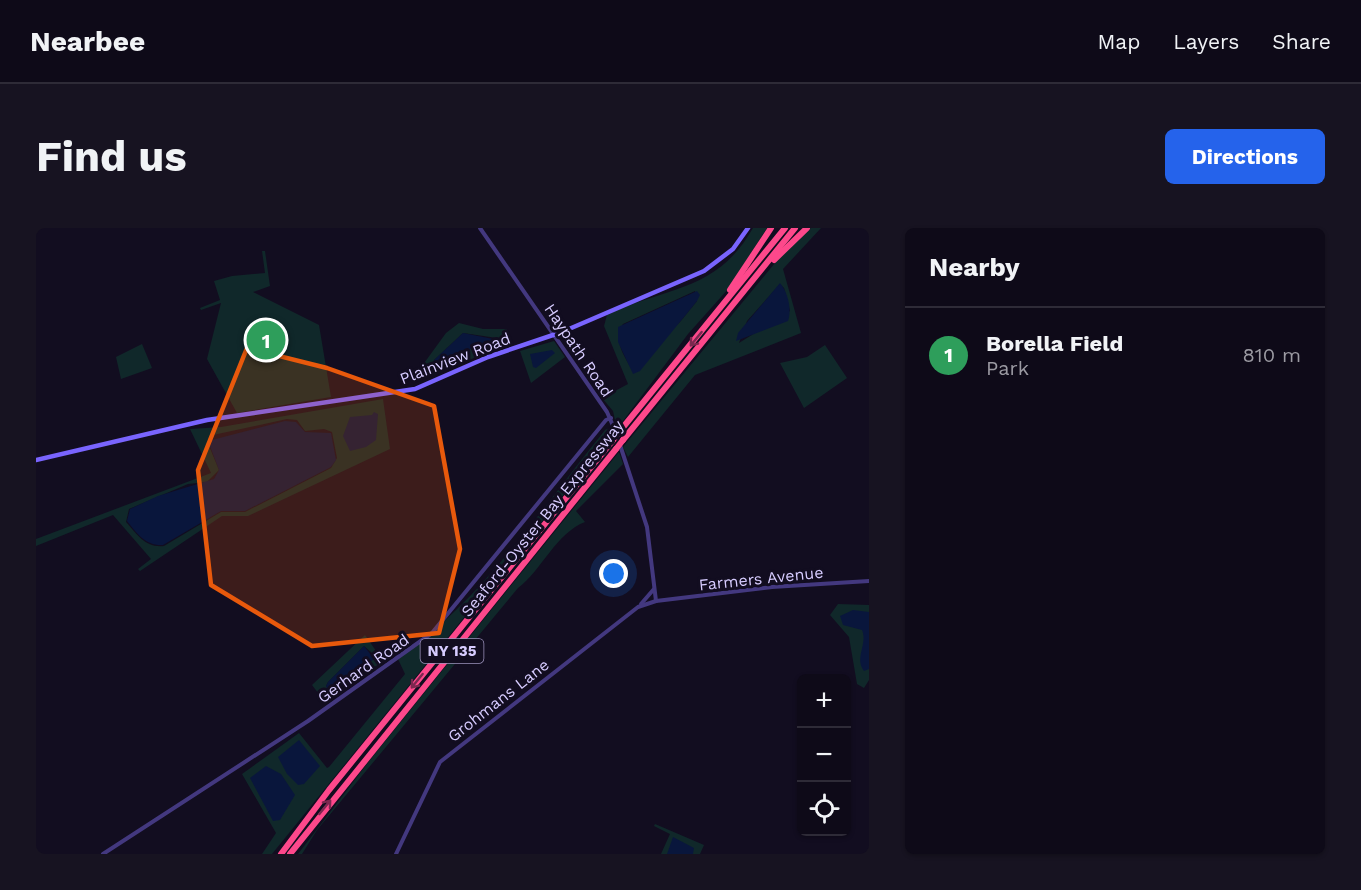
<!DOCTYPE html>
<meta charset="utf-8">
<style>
:root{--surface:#0e0a18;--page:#171321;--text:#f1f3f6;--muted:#9b9aa2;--line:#2e2b37;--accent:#2563eb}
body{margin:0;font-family:"Work Sans",sans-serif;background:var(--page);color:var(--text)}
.controls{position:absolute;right:18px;bottom:18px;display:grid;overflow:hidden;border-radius:9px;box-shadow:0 2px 4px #0004}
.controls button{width:54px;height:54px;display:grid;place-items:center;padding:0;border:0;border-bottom:2px solid var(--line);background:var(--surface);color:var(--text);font:30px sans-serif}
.you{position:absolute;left:578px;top:346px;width:21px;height:21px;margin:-15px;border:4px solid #fff;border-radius:50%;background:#1a73e8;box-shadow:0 0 0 9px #1a73e833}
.badge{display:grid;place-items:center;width:39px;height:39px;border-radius:50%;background:var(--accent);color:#fff;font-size:20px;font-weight:700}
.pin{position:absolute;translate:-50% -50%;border:3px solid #fff;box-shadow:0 2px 6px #0006}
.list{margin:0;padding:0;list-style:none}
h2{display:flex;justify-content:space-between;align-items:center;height:78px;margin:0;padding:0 24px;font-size:26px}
h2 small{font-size:20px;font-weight:400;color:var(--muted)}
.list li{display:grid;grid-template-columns:39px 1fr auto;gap:18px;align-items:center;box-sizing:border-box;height:96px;padding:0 24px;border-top:2px solid var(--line)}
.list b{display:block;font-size:22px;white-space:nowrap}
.list p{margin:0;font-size:20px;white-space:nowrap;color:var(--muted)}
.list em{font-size:20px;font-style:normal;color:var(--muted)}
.icon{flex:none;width:33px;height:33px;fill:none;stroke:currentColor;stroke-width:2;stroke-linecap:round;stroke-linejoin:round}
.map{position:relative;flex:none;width:833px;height:626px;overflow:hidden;border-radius:9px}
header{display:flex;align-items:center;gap:36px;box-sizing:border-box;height:84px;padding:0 30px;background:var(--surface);border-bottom:2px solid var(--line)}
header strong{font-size:28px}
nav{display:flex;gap:33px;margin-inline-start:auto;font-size:21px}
.intro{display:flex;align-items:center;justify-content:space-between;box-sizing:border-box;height:144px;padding:0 36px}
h1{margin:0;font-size:42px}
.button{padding:15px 27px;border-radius:9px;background:var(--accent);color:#fff;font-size:21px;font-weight:700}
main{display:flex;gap:36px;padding:0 36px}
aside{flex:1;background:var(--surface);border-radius:9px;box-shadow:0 2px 4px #0004}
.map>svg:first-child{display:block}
.green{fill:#10282a;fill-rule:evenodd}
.water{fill:#09163c}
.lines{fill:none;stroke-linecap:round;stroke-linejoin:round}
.tertiary{stroke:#43387f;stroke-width:4}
.secondary{stroke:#7964fe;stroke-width:4.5}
.motorway{stroke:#fd488b;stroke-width:6}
.motorway-bridge{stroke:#fd488b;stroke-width:6}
.oneway{stroke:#7c2850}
.marked{fill:#e8590c;fill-opacity:0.2;stroke:#e8590c;stroke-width:4.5;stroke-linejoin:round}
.labels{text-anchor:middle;stroke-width:6;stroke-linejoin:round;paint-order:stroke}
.shield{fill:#120d20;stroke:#9c93bc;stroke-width:1.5}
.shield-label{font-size:15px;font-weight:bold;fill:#d7ccff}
.street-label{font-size:16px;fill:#d7ccff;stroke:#120d20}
</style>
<header>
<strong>Nearbee</strong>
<nav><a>Map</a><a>Layers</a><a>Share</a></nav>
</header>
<div class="intro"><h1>Find us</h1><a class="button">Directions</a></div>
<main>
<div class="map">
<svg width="833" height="626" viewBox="0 0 833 626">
<rect width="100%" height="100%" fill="#120d20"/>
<g class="green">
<path d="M 717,0 L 731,0 L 693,60 L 652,106 L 581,201 L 577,183 L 566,170 L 592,156 L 568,98 L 571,87 C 630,58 680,65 717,0 ZM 659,63 L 661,73 L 644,94 L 595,140 C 587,126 577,111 587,96 Z"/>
<path d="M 775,0 L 785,0 L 747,41 L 765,105 L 659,147 L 592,229 L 587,219 L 748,24 ZM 744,56 L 748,60 L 754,83 L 703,115 L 711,93 Z"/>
<path d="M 226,23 L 229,23 L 234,58 L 217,64 L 283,97 L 295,169 L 201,185 L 171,131 L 185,75 L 165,82 L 164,80 L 184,72 L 178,53 L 196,48 L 229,45 Z"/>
<path d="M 423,95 L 447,101 L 471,101 L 473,115 L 398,147 L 386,138 L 410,105 ZM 427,105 L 461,110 L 460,114 L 445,116 L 400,137 L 398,132 Z"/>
<path d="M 518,113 L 529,129 L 495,155 L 484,123 Z"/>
<path d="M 106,116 L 116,140 L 85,151 L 80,129 Z"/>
<path d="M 789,117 L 811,150 L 768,180 L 744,135 L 771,129 Z"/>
<path d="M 347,171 L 354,221 L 212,288 L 186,288 L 104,343 L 102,341 L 115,331 L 77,287 L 0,318 L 0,311 L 175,245 L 154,201 L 185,199 ZM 251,191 L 261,192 L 269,203 L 288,201 L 296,204 L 301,230 L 295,240 L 209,284 L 185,284 L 128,318 C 109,320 102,307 90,294 L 93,281 L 152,256 L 171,254 L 183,242 L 171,213 L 177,207 Z"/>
<path d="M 573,200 L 577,206 L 236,626 L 226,626 L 240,605 L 206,546 L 263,505 L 291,540 L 293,539 L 369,446 L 362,431 C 446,372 505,281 569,202 Z"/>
<path d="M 583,224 L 587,236 L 540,283 L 549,294 C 520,305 506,342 482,360 L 281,602 L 266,626 L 262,626 L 334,532 Z"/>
<path d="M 802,376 L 833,377 L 833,452 L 828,460 L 821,456 L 813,409 L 794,387 Z"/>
<path d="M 329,407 L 347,433 L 289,474 L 276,457 ZM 328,418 L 336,425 L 338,431 L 294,463 L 290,458 L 292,454 Z"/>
<path d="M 619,596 L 668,617 L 664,626 L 625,626 L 634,606 L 618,598 Z"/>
</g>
<g class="water">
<path d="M 744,55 C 752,64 756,82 752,93 L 700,113 L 702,105 Z"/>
<path d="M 661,63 L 664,67 L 661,73 L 604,143 L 597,146 L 582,114 L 582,99 Z"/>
<path d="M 427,105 L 462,112 L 440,118 L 408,134 L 398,136 L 398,132 Z"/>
<path d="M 516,122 L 519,125 L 500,140 L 497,139 L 494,126 Z"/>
<path d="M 338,184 L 342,186 L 340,212 L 330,219 L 314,223 L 307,208 L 314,189 L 336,187 Z"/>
<path d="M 249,193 L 260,194 L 269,204 L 295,205 L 300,232 L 295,239 L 209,283 L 185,283 L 127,317 C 110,318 101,306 91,293 L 94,281 L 122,268 L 178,251 L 183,242 L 172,213 Z"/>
<path d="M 817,382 L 833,384 L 833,441 L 828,443 C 818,430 832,416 826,402 L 807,397 L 804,388 Z"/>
<path d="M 328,418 L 338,431 L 292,463 L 290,458 L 292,454 Z"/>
<path d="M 263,512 L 284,538 L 268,556 L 262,557 L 251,546 L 242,529 Z"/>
<path d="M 230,538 L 245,546 L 259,567 L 244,592 L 237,593 L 214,550 Z"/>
<path d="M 637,609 L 658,620 L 657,626 L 631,626 Z"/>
</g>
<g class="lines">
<g class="tertiary">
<path d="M 444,0 L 571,184 L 581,207"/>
<path d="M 584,217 L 611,299 L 620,373"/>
<path d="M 605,376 L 618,361"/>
<path d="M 67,626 L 272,493 L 396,405 L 570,192 L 575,190"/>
<path d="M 360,626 L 404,534 L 602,379 L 620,373 L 736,359 L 833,353"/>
</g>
<path class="secondary" d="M 0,232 L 171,192 L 379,161 L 452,129 L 526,104 L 668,43 L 697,21 L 712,0"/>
<g class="motorway">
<path d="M 738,32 L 771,0"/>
<path d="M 694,62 L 735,0"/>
<path d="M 584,203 L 749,0"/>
<path d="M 587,212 L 759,0"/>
<path d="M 245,626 L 293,562 L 577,212"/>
<path d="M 254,626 L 580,221"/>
</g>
<g class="motorway-bridge">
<path d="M 577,212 L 584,203"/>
<path d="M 580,221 L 587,212"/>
</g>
</g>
<defs><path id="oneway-shaft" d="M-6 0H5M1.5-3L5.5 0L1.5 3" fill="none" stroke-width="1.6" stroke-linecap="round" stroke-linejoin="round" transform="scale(1.5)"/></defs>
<g class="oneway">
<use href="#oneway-shaft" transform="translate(660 111) rotate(129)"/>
<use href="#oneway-shaft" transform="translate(381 453) rotate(129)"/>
<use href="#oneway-shaft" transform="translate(289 579) rotate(-51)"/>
</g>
<path class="marked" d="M 211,120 L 291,140 L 398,178 L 424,321 L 403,405 L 276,418 L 175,357 L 162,242 Z"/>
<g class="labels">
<rect class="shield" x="384.5" y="411" width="63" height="24" rx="4.5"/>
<g class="shield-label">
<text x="416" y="428">NY 135</text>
</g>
<g class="street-label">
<text transform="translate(543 122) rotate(56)" y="6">Haypath Road</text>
<text transform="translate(419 130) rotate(-21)" y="6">Plainview Road</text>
<text transform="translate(506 290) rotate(-51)" y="6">Seaford-Oyster Bay Expressway</text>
<text transform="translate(725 350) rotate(-6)" y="6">Farmers Avenue</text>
<text transform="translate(327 440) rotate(-35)" y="6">Gerhard Road</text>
<text transform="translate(462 472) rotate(-38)" y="6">Grohmans Lane</text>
</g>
</g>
</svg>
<div class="controls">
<button>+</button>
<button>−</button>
<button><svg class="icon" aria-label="locate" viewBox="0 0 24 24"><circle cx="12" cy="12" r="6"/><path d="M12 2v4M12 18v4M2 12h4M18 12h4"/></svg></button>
</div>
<div class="you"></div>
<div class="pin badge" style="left:230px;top:112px;background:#2e9e5b">1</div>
</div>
<aside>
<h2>Nearby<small></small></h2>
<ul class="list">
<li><span class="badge" style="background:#2e9e5b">1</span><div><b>Borella Field</b><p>Park</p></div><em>810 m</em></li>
</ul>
</aside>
</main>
